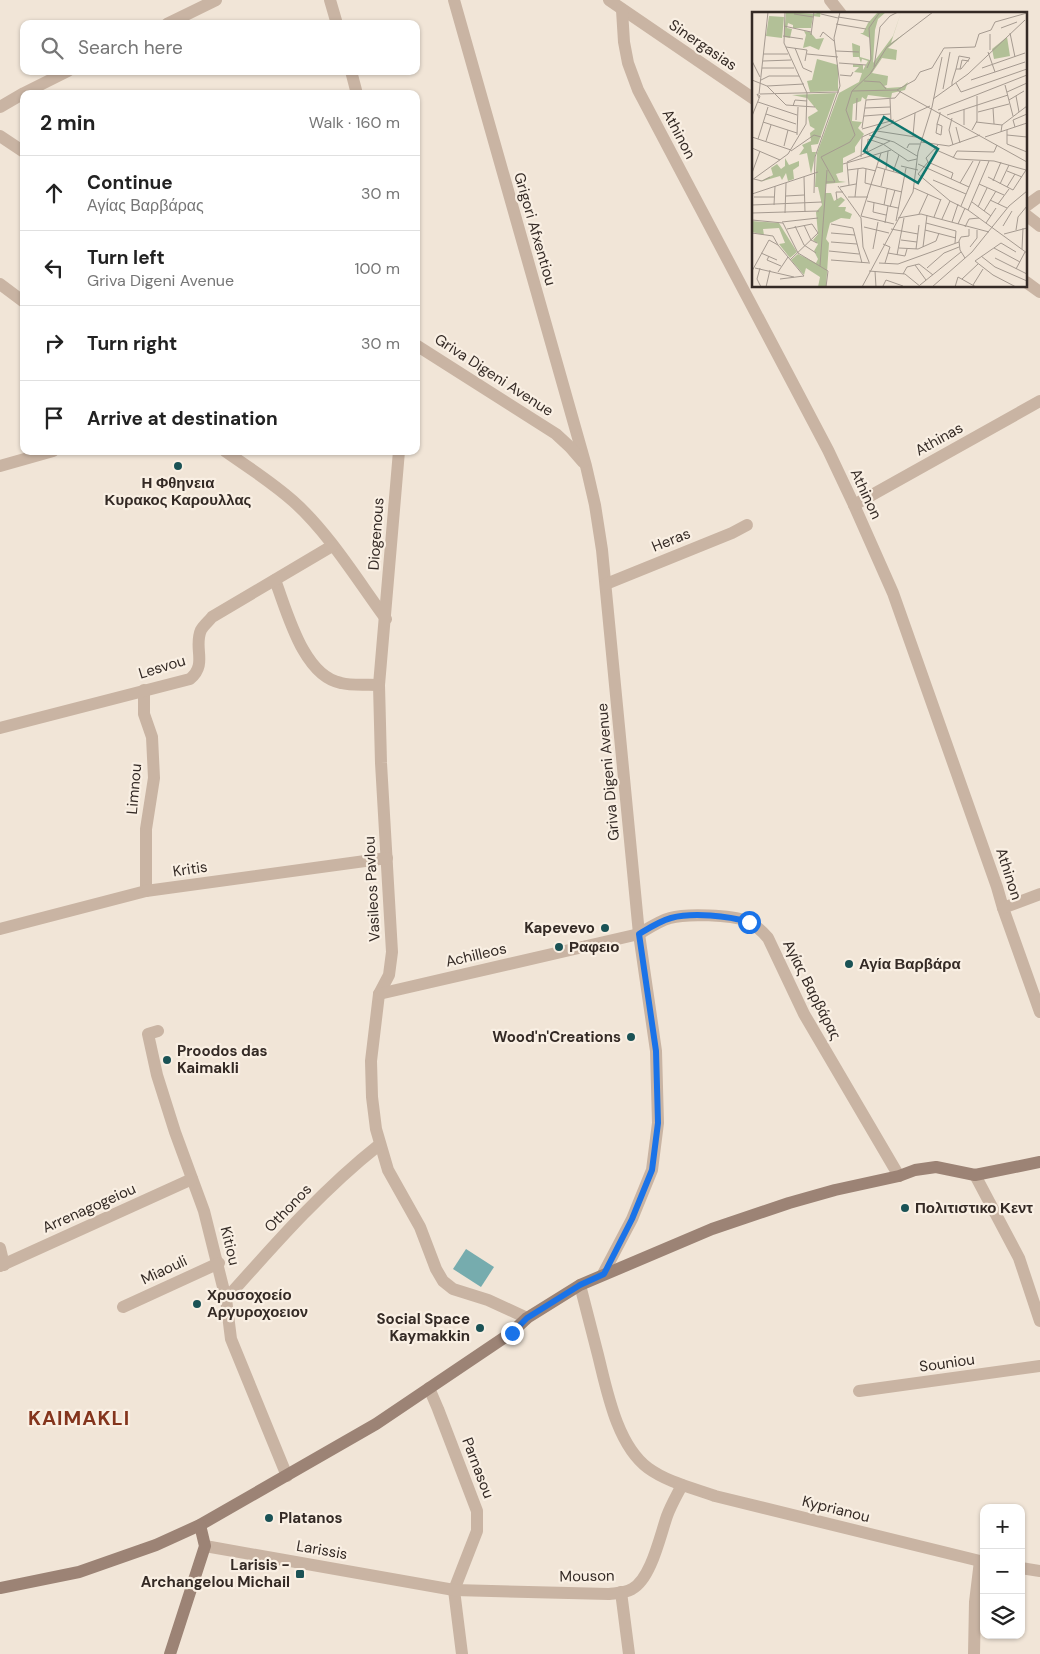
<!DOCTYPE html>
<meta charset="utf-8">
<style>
:root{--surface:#fff;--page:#f6f6f6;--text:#222;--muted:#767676;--line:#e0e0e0}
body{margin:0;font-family:"DM Sans",sans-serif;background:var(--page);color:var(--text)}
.controls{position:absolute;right:15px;bottom:15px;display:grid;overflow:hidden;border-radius:10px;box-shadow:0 1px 4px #0004}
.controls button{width:45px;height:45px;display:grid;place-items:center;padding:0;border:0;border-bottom:1px solid var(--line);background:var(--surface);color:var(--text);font:25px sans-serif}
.stop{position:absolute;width:15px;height:15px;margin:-11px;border:4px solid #1a73e8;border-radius:50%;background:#fff}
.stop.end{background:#1a73e8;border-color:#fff;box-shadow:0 1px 5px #0008}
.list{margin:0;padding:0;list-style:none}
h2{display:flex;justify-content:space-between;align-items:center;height:65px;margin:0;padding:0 20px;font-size:21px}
h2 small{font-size:16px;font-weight:400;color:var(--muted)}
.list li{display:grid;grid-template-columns:32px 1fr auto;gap:15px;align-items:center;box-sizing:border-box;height:75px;padding:0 20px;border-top:1px solid var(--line)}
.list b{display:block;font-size:19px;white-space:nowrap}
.list p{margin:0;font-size:16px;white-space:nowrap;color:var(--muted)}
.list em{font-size:16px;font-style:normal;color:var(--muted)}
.icon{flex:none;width:28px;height:28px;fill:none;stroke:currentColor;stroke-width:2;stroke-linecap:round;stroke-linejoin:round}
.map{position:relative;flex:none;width:1040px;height:1654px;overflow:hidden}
.search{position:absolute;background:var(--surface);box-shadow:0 1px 4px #0004;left:20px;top:20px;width:400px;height:55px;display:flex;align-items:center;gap:12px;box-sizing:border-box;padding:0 18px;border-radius:10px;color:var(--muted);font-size:19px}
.panel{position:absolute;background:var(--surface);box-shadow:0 1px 4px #0004;left:20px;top:90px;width:400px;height:365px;border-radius:10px}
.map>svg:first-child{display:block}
.water{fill:#76acae}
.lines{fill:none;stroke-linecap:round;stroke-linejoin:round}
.street{stroke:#c9b4a3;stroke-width:12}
.secondary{stroke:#9c8375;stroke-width:12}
.route{stroke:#1a73e8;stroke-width:6}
.poi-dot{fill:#1a5255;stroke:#f9efe3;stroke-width:2}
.labels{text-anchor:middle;stroke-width:4.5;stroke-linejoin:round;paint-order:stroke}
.street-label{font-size:15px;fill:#342a25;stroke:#f9efe3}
.poi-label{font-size:15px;font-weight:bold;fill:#342a25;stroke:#f9efe3;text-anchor:start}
.district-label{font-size:20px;font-weight:bold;letter-spacing:1px;fill:#84351d;stroke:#f9efe3}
.inset-road{fill:none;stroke:#a59a90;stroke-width:1}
.view{fill:#0f766e;fill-opacity:0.15;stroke:#0f766e;stroke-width:2.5}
.inset-edge{fill:none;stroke:#342a25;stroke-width:2.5}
</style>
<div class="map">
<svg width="1040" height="1654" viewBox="0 0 1040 1654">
<rect width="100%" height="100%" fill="#f1e5d7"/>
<path class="water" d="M 466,1249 L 494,1267 L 481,1287 L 453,1269 Z"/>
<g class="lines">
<g class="street">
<path d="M 330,0 L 337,24"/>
<path d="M 454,0 L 586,466 L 595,505 L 602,550 L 639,934 L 656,1051 L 658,1123 L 652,1170 L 632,1219 L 603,1274"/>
<path d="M 609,0 L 754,99"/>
<path d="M 830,0 L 841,14"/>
<path d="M 622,10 L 624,42 L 628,63 L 638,90 L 828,450 L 854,505 L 893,593 L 997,887 L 1003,908 L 1040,1012"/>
<path d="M 167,24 L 216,0"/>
<path d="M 351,71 L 357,94"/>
<path d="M 0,107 L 24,93 L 68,71"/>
<path d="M 0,136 L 24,152"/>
<path d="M 1026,206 L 1040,196"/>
<path d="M 1026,215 L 1040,226"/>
<path d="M 1026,282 L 1040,292"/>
<path d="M 0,284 L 24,302"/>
<path d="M 416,345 L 556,434 L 570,447 L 583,462"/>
<path d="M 225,451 C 248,467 273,483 293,501 C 329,533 358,581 386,619"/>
<path d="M 399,451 L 379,685 L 381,763 L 392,952 L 389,975 L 379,994 L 371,1061 L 372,1097 L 376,1129 L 388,1170 L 420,1227 L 436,1269 L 443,1281 L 453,1289 L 488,1300 L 527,1318"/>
<path d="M 0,466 L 53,451"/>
<path d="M 854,505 L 1040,401"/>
<path d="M 275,580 C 287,611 303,676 341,683 C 353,686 367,684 379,685"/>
<path d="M 606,584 L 732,533 L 747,525"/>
<path d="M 144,690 L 144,714 L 152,737 L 154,778 L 146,829 L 146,891"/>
<path d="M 0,728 L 190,679 C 208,664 193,648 201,630 C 204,625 209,621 212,617 L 332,546"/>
<path d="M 1003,908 L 1040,894"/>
<path d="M 0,929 L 146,891 L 387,858"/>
<path d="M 379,994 L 639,934 C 649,928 659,921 670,918 C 687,913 731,915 747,921 C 756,925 762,931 768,938 L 804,1014 L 899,1176"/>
<path d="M 158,1031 L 148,1034 L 157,1075 L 175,1132 L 204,1211 L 226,1299 L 231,1339 L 287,1476"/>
<path d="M 975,1175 L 1019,1258 L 1040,1321"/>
<path d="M 0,1248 L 4,1265"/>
<path d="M 0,1266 L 192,1179"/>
<path d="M 580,1285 C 586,1308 592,1332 598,1355 C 607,1391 617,1445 648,1468 C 667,1482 693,1488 715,1496 L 984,1562"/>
<path d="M 226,1299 C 274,1245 322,1190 379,1145"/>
<path d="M 123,1307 L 219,1263"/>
<path d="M 429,1388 L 438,1409 L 477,1511 L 477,1531 L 454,1590 L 462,1654"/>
<path d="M 859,1391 L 1040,1366"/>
<path d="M 205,1546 L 454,1590 L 609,1594 C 616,1593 625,1593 632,1589 C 651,1579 660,1536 667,1516 C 671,1505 677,1495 682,1485"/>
<path d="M 1021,1568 L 1040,1571"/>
<path d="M 621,1592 L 629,1654"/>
<path d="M 974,1654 L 975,1602 L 980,1561"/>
</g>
<g class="secondary">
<path d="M 0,1588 L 79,1572 L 156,1545 L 200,1525 L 376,1424 L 511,1333 L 527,1318 L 580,1285 L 712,1229 L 789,1203 L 835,1190 L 899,1176 L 915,1170 L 936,1167 L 975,1175 L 1040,1162"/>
<path d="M 170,1654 L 205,1546 L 200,1525"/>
</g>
</g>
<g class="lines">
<path class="route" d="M 512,1333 L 527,1318 L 580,1285 L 604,1274 L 632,1219 L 652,1170 L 658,1123 L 656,1051 L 639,934 C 649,928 660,921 671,918 C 693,912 728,916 749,922"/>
</g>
<g class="poi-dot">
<circle cx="178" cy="466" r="5"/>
<circle cx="605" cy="928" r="5"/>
<circle cx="559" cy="947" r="5"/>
<circle cx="849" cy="964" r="5"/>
<circle cx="631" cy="1037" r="5"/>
<circle cx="167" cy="1060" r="5"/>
<circle cx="905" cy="1208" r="5"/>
<circle cx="197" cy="1304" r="5"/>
<circle cx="480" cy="1328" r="5"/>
<circle cx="269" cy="1518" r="5"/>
<rect x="295" y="1569" width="10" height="10" rx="2.5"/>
</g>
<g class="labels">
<g class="street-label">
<text transform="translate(703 45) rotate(34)" y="5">Sinergasias</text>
<text transform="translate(679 134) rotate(62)" y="5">Athinon</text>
<text transform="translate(535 229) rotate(74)" y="5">Grigori Afxentiou</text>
<text transform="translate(494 375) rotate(33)" y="5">Griva Digeni Avenue</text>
<text transform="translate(939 439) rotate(-29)" y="5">Athinas</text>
<text transform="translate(866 494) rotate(65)" y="5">Athinon</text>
<text transform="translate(376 534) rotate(-86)" y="5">Diogenous</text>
<text transform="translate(671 540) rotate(-22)" y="5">Heras</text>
<text transform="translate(162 667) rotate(-17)" y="5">Lesvou</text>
<text transform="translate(608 772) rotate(-95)" y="5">Griva Digeni Avenue</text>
<text transform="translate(134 789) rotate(-85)" y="5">Limnou</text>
<text transform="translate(190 869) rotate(-8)" y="5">Kritis</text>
<text transform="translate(1009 874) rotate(72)" y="5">Athinon</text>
<text transform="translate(372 889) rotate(-93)" y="5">Vasileos Pavlou</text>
<text transform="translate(476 955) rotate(-13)" y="5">Achilleos</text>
<text transform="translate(812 990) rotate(63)" y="5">Αγίας Βαρβάρας</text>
<text transform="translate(89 1208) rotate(-24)" y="5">Arrenagogeiou</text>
<text transform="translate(288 1208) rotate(-46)" y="5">Othonos</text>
<text transform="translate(230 1246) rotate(76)" y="5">Kitiou</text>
<text transform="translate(164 1270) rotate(-25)" y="5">Miaouli</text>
<text transform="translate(947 1363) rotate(-8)" y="5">Souniou</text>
<text transform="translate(478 1468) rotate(69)" y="5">Parnasou</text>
<text transform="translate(836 1509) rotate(14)" y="5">Kyprianou</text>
<text transform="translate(322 1550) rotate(10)" y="5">Larissis</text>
<text transform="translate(587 1576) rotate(-1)" y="5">Mouson</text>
</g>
<g class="poi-label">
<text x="178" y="488" text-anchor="middle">Η Φθηνεια<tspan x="178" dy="17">Κυρακος Καρουλλας</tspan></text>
<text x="595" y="933" text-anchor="end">Kapevevo</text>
<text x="569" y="952">Ραφειο</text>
<text x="859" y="969">Αγία Βαρβάρα</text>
<text x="621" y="1042" text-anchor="end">Wood'n'Creations</text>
<text x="177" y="1056">Proodos das<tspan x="177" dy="17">Kaimakli</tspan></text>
<text x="915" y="1213">Πολιτιστικο Κεντ</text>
<text x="207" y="1300">Χρυσοχοείο<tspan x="207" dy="17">Αργυροχοειον</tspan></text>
<text x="470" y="1324" text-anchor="end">Social Space<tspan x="470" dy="17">Kaymakkin</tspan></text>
<text x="279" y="1523">Platanos</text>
<text x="290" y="1570" text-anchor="end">Larisis -<tspan x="290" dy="17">Archangelou Michail</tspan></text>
</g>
<g class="district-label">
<text x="79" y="1425">KAIMAKLI</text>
</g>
</g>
<g transform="translate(752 12)">
<rect width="275" height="275" fill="#f1e5d7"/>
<path d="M 34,0 L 62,2 L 69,0 L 68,5 L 61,4 L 59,16 L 41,16 L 41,13 L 36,11 L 35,16 L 40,17 L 38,26 L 32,25 ZM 126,0 L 134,0 L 126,7 L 123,18 L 121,51 L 141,24 L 149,0 L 139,31 L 152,22 L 136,36 L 145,38 L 144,48 L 130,46 L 120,61 L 136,64 L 135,73 L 132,74 L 135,76 L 150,75 L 156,70 L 153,78 L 140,81 L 139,86 L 116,83 L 114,88 L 110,85 L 109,89 L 101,92 L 100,109 L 110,110 L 106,116 L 112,122 L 103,135 L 103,140 L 91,146 L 91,160 L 84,162 L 87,169 L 94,170 L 74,172 L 73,181 L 79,181 L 82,189 L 89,185 L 93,188 L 86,195 L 94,195 L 93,199 L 100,202 L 98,207 L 89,206 L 78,211 L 74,227 L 77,231 L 74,275 L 66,275 L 68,265 L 54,256 L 52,263 L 39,248 L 46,242 L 64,251 L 66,247 L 62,239 L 66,232 L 61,228 L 66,222 L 64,200 L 70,193 L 66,175 L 63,175 L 65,141 L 87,81 L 107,70 L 110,61 L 102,60 L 107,55 L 101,55 L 101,52 L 111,53 L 111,58 L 116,49 L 110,47 L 109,51 L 107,45 L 101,45 L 100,31 L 108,34 L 108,45 L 118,48 L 118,26 L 108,21 L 111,21 L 116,11 ZM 17,4 L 32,5 L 30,26 L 14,24 ZM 52,19 L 58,20 L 64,27 L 72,26 L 67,38 L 58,34 L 51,36 L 54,23 ZM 255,25 L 258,44 L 242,47 L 240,37 ZM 65,47 L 86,53 L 86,79 L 58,80 L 55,69 L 60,68 ZM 84,81 L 66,132 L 59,133 L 60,140 L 64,140 L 59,162 L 55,141 L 47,143 L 52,136 L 50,133 L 59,129 L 58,121 L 63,117 L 58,114 L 56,105 L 66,99 L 55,86 L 40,83 ZM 33,146 L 37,153 L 47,149 L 47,154 L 41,158 L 42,167 L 36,169 L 34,161 L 30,168 L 28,164 L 7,170 L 21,163 L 19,156 L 25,152 L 29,157 L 33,154 ZM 0,209 L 27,211 L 45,240 L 38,246 L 27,232 L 33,231 L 27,216 L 11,217 L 12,223 L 0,220 Z" fill="#b2c097"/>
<path class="inset-road" d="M 42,2 L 61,5M 69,2 L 86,6M 86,5 L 118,10M 84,12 L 114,17M 32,14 L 59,20M 249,16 L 265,10M 258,21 L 263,45M 238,22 L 238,38M 59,23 L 62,0M 31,24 L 51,27M 68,25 L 71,20 L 82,29M 34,35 L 55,38 L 53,49M 43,36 L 51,56 L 60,60M 84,39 L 107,40M 236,40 L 243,60M 11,42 L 36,42M 55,42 L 86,45M 0,49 L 8,65M 11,49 L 39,48M 87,51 L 114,53M 122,55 L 128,15 L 138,4 L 146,0M 10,56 L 42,56M 115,56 L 119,47 L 117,16 L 128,0M 230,56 L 273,41M 208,57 L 210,48 L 217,49M 88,63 L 99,64 L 101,60M 0,68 L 15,74 L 34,93 L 63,95M 9,68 L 17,64 L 47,64M 219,68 L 273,50M 112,69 L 128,70 L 134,77M 204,71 L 209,80 L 275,57M 253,73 L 261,104M 15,74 L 52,72M 200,74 L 200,70 L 204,57 L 207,44 L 218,46 L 209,57 L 204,57M 191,77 L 198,40M 145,78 L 275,150M 100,79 L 145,78 L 163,68 L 168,60 L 180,56 L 192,36 L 223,35 L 227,22 L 239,18 L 243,10 L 275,1M 255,80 L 275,71M 7,82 L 16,0M 8,82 L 87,80M 264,84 L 267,100M 138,87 L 139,109M 181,87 L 216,62 L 273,8M 257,88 L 272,79M 6,90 L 45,103M 41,94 L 43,88 L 55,89M 113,96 L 138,95M 241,96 L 242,112M 212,97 L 212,113M 186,98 L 275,63M 226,100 L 257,92M 14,102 L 44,112M 195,103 L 256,83M 0,104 L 8,84 L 5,82 L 7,86M 112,104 L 138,102M 200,106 L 197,118 L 201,133M 104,108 L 105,86M 11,110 L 45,121M 224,110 L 250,113M 185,112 L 190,114 L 189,123 L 184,121 L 185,114 L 185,112 L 188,102 L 188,100M 204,115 L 208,131M 263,115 L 261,108 L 275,102M 110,116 L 114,88 L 143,86 L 149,79M 110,117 L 142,108M 220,118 L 225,109 L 225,84M 255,118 L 255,132 L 275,140M 125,119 L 170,126M 249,120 L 250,113 L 275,94M 45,123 L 46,95M 117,123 L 142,130 L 165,144M 255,123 L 275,125M 161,124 L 163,101M 0,125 L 39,138M 233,125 L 275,111M 6,127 L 16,95M 116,127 L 131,132 L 156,149 L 165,147M 14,129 L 19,113M 169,130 L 197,134 L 228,123M 32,134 L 36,118M 0,136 L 28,148M 155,136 L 157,132 L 168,132M 182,137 L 205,147 L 242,149 L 274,158 L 261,178 L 236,165M 39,139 L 62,123 L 69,125M 115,142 L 116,127M 109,145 L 110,125 L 178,94M 174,146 L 186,133M 201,146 L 205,139 L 242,140 L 245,133M 95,150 L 138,129M 176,150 L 201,161 L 199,167M 95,151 L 97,173M 91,152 L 139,138M 166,152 L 217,175M 149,154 L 166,158M 125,155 L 153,163M 114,157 L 113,171 L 150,180M 134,157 L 136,139M 96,158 L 111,156 L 124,159M 255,159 L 270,165M 141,160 L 147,143M 0,161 L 8,139M 166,162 L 198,189 L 216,198 L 275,241M 166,162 L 176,150 L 174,146M 52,165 L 53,200M 2,167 L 10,169 L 18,165M 0,168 L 36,142 L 54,112 L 55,81 L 32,31 L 33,0M 181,168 L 214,182M 241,169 L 249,150M 74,170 L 83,170 L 69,145 L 98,130 L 103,123 L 94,98 L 100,79 L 118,62 L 135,35 L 181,0M 208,171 L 221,149M 227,172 L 252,183M 248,172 L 257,153M 86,174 L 109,206 L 111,235 L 117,250M 129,174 L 133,157M 88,175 L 104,172M 255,175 L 263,162M 162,176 L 189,188M 62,181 L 63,145 L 88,74 L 82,26 L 88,0M 0,182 L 66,160M 34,184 L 52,183M 2,185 L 22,185M 96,185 L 116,185M 103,185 L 106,157M 85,188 L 84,180 L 91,180M 238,188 L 255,196M 115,189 L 146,196M 220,190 L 239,204M 122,191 L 121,200 L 134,203M 246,192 L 257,177M 0,193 L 70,190M 22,193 L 23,174M 132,193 L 135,177M 209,194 L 228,149M 138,195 L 143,178M 226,195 L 235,176M 216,198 L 237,149M 232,199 L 244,179M 0,201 L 67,199M 33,201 L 34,171M 167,202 L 176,182M 109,204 L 129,141M 109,204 L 142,212M 182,205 L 189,187M 146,206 L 169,202 L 237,220M 190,207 L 198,189M 0,208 L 31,211 L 46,241 L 76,259 L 74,275M 144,209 L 154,156M 30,210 L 66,206M 200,210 L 206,192M 133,211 L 136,194M 174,211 L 204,219 L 203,231M 234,211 L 244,196M 79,212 L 101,216 L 110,251M 206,212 L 213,196M 52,213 L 59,228 L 65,231M 43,214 L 52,233 L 64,241M 251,214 L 260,199M 112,215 L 137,221M 213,215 L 217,207 L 227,206M 35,217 L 60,212 L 66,221 L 38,248M 139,217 L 166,222M 173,218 L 204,226M 264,218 L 266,205 L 275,194M 0,221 L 21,224 L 26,233M 79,221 L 103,223M 252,222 L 275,216M 149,228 L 165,230M 79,230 L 105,232M 131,232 L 138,235 L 133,251M 171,235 L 175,203M 218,235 L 225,226 L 225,218M 147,236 L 166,237 L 184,229 L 187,221M 242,236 L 268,250M 121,237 L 126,210M 164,237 L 167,213M 270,237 L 271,216M 77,239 L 107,242M 9,241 L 25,248M 136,241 L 153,244 L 155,237M 145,243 L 152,206M 17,244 L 15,248 L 29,254M 229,244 L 243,255 L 275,269M 213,246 L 208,238 L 207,229 L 209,225 L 217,224 L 217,217M 243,246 L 275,262M 79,248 L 118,251M 127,251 L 146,252 L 207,230M 163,253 L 174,268M 68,254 L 75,158M 3,256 L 42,265M 8,256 L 5,267 L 9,275M 175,256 L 192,241 L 207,235M 264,257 L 273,240M 0,259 L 17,228 L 26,233 L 52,264 L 28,267M 117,259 L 153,262 L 169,275M 123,259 L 124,275M 26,260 L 36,245M 151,262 L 155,255 L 167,252 L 181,263M 210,267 L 226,252M 168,273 L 209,240M 221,273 L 231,257M 131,274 L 134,268 L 151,274M 14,275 L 18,258M 110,275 L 161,180 L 166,140 L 180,95 L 190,45M 180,275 L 220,240 L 257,194 L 275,179M 203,275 L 206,265 L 224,275M 264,275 L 241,263 L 223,249 L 249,231 L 264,240"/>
<path class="view" d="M 132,105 L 186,137 L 166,171 L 112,139 Z"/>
<rect width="275" height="275" class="inset-edge"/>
</g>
</svg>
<div class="controls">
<button>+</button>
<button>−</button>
<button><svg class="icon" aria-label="layers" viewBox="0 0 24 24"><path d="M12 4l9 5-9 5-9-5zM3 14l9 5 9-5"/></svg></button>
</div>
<div class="stop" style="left:749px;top:922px"></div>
<div class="stop end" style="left:512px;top:1333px"></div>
<div class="search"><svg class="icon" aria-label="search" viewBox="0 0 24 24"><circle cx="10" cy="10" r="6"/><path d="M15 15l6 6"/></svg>Search here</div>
<section class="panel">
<h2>2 min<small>Walk · 160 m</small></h2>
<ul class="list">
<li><svg class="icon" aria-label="ahead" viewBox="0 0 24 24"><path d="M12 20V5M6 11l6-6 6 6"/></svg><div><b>Continue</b><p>Αγίας Βαρβάρας</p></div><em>30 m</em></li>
<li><svg class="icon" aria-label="left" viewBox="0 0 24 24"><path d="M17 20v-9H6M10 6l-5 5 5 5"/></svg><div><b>Turn left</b><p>Griva Digeni Avenue</p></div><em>100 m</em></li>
<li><svg class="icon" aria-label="right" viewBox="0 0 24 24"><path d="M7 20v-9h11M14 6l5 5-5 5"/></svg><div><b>Turn right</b></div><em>30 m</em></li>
<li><svg class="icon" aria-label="arrive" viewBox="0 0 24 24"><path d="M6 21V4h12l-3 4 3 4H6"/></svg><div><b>Arrive at destination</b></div></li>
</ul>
</section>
</div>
